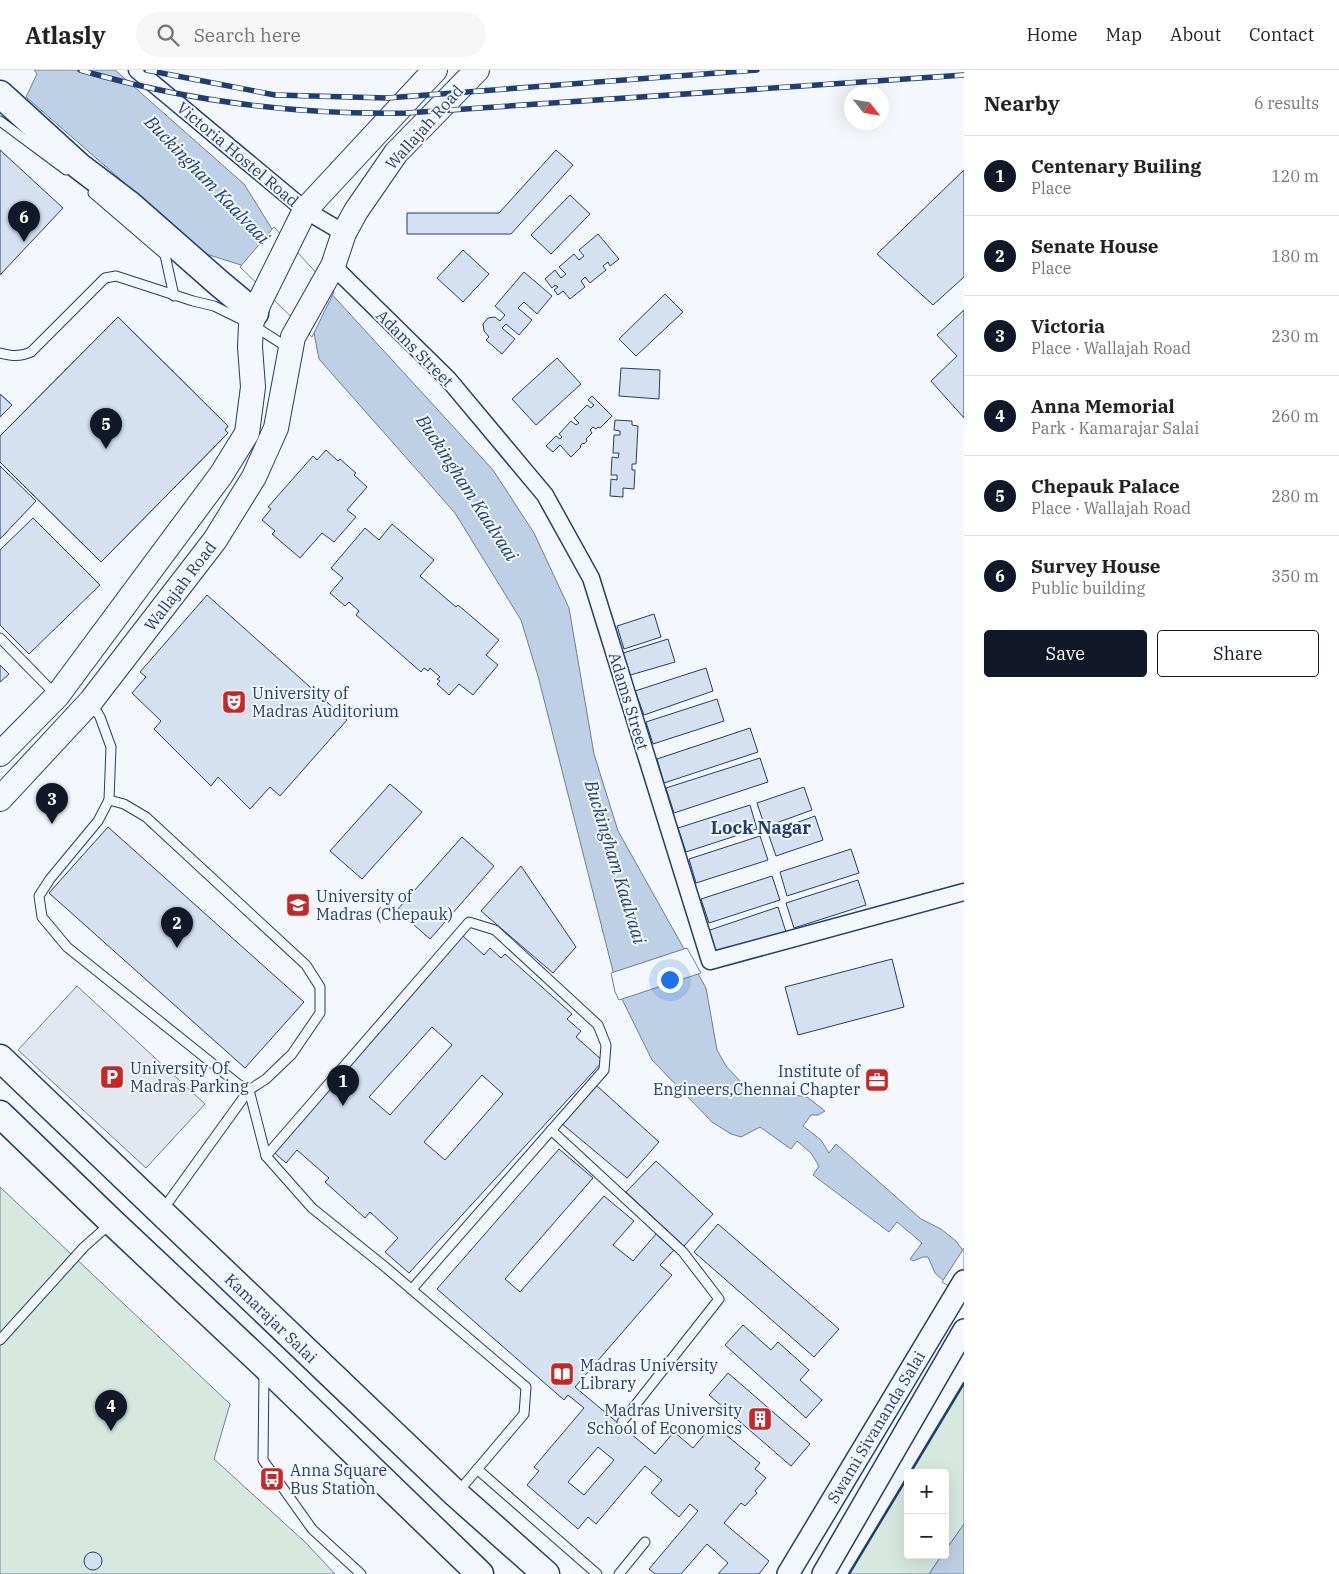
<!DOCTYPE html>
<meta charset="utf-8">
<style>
:root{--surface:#fff;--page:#f6f6f6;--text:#202124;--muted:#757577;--line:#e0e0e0;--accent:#111827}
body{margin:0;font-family:"IBM Plex Serif",serif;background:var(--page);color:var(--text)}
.controls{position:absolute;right:15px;bottom:15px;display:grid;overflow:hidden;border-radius:5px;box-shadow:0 5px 20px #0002}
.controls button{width:45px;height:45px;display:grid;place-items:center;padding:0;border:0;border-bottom:1px solid var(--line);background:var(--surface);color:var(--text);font:25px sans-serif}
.compass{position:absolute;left:844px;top:15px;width:45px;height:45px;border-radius:50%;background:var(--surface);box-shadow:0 5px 20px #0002;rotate:121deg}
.you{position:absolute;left:669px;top:909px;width:18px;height:18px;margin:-12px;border:4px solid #fff;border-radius:50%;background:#1a73e8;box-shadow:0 0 0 8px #1a73e833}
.badge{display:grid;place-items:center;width:32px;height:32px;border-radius:50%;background:var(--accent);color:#fff;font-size:16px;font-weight:700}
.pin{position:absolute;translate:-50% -41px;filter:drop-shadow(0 1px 2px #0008)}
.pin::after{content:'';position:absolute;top:26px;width:18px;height:15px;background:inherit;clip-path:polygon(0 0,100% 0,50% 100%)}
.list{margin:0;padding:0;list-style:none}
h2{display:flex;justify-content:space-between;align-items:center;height:65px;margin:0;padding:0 20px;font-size:21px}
h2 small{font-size:16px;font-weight:400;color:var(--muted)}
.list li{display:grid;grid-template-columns:32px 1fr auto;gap:15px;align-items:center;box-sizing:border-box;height:80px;padding:0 20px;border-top:1px solid var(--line)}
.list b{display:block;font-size:19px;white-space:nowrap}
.list p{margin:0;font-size:16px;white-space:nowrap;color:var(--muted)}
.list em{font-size:16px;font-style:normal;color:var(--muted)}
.actions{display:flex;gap:10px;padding:15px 20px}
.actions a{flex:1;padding:11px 0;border:1px solid var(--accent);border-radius:5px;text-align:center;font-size:18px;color:var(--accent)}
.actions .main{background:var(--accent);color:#fff}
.icon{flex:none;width:28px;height:28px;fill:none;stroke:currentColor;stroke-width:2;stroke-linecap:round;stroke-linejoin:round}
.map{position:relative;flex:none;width:964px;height:1504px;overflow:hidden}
header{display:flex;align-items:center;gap:30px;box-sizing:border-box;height:70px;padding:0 25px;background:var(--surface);border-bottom:1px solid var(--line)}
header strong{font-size:24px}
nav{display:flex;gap:28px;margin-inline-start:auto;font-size:18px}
.search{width:350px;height:45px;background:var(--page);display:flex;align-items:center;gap:12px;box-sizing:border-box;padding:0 18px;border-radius:28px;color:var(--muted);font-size:19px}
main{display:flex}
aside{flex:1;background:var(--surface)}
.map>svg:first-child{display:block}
.green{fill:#d7e8df;stroke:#687fa3}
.parking{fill:#e3e8f0;stroke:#687fa3}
.water{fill:#bed0e5;stroke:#687fa3}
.pier{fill:#f4f7fb;stroke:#687fa3}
.building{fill:#d5e0f0;stroke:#1d3f73;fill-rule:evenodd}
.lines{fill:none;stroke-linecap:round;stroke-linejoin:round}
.service-casing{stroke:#1d3f73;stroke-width:11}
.minor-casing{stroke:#1d3f73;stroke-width:19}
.tertiary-casing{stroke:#1d3f73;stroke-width:24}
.secondary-casing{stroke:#1d3f73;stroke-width:26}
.primary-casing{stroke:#1d3f73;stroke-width:29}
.service{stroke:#f4f7fb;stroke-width:9}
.minor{stroke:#f4f7fb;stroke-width:16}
.tertiary{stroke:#f4f7fb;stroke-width:21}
.secondary{stroke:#f4f7fb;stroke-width:24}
.primary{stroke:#f4f7fb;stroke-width:26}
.rail-casing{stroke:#1d3f73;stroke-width:5.5}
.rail{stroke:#f4f7fb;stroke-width:4;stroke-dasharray:11;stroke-linecap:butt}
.wall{stroke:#1d3f73;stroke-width:2.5}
.labels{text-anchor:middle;stroke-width:4;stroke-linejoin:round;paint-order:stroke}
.street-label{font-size:16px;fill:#1d3f73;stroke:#f4f7fb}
.poi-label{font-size:16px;fill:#1d3f73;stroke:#f4f7fb;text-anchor:start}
.water-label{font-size:18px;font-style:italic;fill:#1d3f73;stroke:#f4f7fb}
.neighbourhood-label{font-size:18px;font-weight:bold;fill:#1d3f73;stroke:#f4f7fb}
</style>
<header>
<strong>Atlasly</strong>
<div class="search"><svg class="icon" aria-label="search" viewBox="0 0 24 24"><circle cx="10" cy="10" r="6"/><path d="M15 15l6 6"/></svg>Search here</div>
<nav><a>Home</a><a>Map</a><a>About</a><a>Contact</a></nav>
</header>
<main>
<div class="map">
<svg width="964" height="1504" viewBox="0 0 964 1504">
<rect width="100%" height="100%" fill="#f4f7fb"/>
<g class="green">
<path d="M 0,1117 L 230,1334 L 214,1389 L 305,1472 L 335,1504 L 0,1504 Z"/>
<path d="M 964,1313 L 964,1454 L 945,1481 L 945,1403 L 910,1403 Z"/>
<path d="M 908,1406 L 908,1485 L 942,1485 L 929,1504 L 849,1504 Z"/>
</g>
<path class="parking" d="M 77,916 L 205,1034 L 146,1098 L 18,980 Z"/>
<g class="water">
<path d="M 34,0 L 115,0 L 244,114 L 272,159 L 493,400 L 534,463 L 569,538 L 594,684 L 618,761 L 706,918 L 717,980 L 726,996 L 741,1012 L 755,1021 L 768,1023 L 781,1023 L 807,1027 L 825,1041 L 818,1045 L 811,1045 L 803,1056 L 821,1070 L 829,1083 L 836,1074 L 921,1149 L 941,1159 L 956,1171 L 964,1182 L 964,1222 L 943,1210 L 935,1203 L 928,1187 L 923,1187 L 913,1191 L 910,1189 L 922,1173 L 897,1152 L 889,1162 L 813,1105 L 819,1096 L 811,1083 L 797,1071 L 791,1079 L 760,1057 L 741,1067 L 731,1064 L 712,1052 L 652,990 L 618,921 L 538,606 L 521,550 L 455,443 L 319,289 L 314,263 L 241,195 L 206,184 L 26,27 L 37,4 Z"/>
<path d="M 964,1454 L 964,1504 L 929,1504 L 942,1485 L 945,1485 L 945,1481 Z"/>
</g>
<g class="pier">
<path d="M 274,157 L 334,222 L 312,267 L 240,197 Z"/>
<path d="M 687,878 L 701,903 L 619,930 L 615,922 L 611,903 Z"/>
<path d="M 964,1178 L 964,1225 L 942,1212 Z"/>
</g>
<g class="building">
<path d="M 0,80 L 63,138 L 0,205 Z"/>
<path d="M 556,80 L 573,95 L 511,164 L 407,164 L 407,143 L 499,143 Z"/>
<path d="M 964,100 L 964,207 L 933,235 L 877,184 Z"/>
<path d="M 570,125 L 590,144 L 551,184 L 531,165 Z"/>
<path d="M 598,164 L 619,189 L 610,196 L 608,192 L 603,196 L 606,200 L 590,213 L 585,207 L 581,211 L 585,217 L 570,229 L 563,221 L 558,225 L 554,220 L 558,217 L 555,215 L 552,218 L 545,209 L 555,200 L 561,208 L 566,204 L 559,197 L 574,184 L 579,190 L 584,186 L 579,180 Z"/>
<path d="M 463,180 L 489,204 L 463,232 L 437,208 Z"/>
<path d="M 524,202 L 552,226 L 537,244 L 524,232 L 518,238 L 532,250 L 519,265 L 506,254 L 502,258 L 515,269 L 502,284 L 486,270 L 489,267 L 484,261 L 483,254 L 488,248 L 495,247 L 500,251 L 505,245 L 495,236 Z"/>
<path d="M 665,224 L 683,242 L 636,286 L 619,269 Z"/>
<path d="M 964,240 L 964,348 L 931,311 L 957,286 L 937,265 Z"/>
<path d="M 118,247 L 228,356 L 225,360 L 228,363 L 101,492 L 0,392 L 0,366 Z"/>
<path d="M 118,247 L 228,356 L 225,360 L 228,363 L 101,492 L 0,392 L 0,366 Z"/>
<path d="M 557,288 L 581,314 L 536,355 L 512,329 Z"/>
<path d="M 621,298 L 660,300 L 659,329 L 619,326 Z"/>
<path d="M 0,324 L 12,335 L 0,347 Z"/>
<path d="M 0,324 L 12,335 L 0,347 Z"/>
<path d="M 592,326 L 612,346 L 600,358 L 598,357 L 596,359 L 593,357 L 590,360 L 592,363 L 586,369 L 587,371 L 584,374 L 583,373 L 580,376 L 581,377 L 571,387 L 560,375 L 553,382 L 546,376 L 556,366 L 560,369 L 562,367 L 559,364 L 571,351 L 576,355 L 579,353 L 574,348 L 587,335 L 591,338 L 594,335 L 588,330 Z"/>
<path d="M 615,350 L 632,351 L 632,355 L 638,356 L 636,394 L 632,394 L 632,400 L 635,400 L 634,419 L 623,418 L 623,427 L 610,426 L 611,409 L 617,410 L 617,405 L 611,405 L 612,387 L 618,388 L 619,383 L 613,383 L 614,365 L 620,365 L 620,361 L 614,360 Z"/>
<path d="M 326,380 L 338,391 L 340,389 L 356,403 L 354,405 L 367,417 L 347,440 L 356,447 L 334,472 L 322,463 L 300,488 L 272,464 L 275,461 L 262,450 L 271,439 L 268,437 L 313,386 L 317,390 Z"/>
<path d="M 0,396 L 36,431 L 0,469 Z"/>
<path d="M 33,448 L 100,515 L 29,584 L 0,555 L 0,480 Z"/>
<path d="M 392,454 L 434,490 L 420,506 L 456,537 L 458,535 L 499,570 L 486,585 L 498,595 L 473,625 L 459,614 L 449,625 L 437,614 L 440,611 L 437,609 L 440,607 L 430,598 L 428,601 L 424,598 L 421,602 L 356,545 L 359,541 L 349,532 L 345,536 L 330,523 L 343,508 L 331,498 L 365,458 L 379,470 Z"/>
<path d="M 207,525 L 347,650 L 280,726 L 270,717 L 250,739 L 218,707 L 211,716 L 154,659 L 161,651 L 132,623 L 146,607 L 140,602 Z"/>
<path d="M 654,544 L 661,567 L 624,579 L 617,556 Z"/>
<path d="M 668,569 L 675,592 L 627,606 L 620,584 Z"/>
<path d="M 0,595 L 9,604 L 0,612 Z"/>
<path d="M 706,598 L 713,621 L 644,645 L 635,621 Z"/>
<path d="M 717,629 L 724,651 L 653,674 L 646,652 Z"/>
<path d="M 750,658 L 758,682 L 664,713 L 657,689 Z"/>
<path d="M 760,688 L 768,712 L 674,743 L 666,718 Z"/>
<path d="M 390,714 L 422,742 L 362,809 L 330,781 Z"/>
<path d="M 804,717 L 812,740 L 765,757 L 757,733 Z"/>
<path d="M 750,735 L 757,759 L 686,782 L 678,758 Z"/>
<path d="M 815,746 L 823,770 L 776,786 L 768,763 Z"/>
<path d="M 108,757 L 304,932 L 245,998 L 49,823 Z"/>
<path d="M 760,766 L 768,790 L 696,813 L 689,789 Z"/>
<path d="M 462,767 L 494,796 L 430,869 L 397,840 Z"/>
<path d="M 851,779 L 859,803 L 787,826 L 780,802 Z"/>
<path d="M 521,796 L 576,877 L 553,903 L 481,841 Z"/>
<path d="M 772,806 L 780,830 L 709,853 L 701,829 Z"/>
<path d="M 858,810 L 866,835 L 794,858 L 786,833 Z"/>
<path d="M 778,837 L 786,862 L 714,885 L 707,861 Z"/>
<path d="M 463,866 L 484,885 L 490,878 L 501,888 L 505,884 L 572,944 L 567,949 L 581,961 L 576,967 L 603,991 L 409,1203 L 385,1182 L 398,1168 L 370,1142 L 365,1148 L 325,1112 L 329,1108 L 297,1080 L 286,1093 L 269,1078 ZM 432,957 L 452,975 L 390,1045 L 369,1027 ZM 482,1005 L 503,1024 L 445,1090 L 424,1072 Z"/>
<path d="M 892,889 L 904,937 L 798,965 L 785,917 Z"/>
<path d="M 596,1015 L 659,1072 L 627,1108 L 561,1053 Z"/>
<path d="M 559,1079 L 593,1108 L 505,1209 L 520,1222 L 604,1126 L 634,1151 L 613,1175 L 633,1191 L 656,1164 L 674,1180 L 660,1195 L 672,1205 L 575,1317 L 655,1384 L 674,1362 L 693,1378 L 713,1354 L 760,1393 L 755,1399 L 766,1408 L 755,1421 L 757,1423 L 745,1436 L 741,1433 L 724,1453 L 769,1491 L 759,1504 L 718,1504 L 728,1493 L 707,1474 L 681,1504 L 655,1504 L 649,1499 L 698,1441 L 690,1434 L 679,1447 L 651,1423 L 662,1410 L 645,1396 L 596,1454 L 588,1447 L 578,1459 L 527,1415 L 539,1401 L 534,1397 L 584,1338 L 568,1325 L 564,1330 L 437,1219 ZM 598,1377 L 614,1390 L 584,1425 L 568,1412 Z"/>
<path d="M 656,1091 L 713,1144 L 684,1176 L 626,1122 Z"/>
<path d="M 718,1154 L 839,1259 L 814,1287 L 694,1182 Z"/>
<path d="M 743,1255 L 771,1280 L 778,1272 L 809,1300 L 800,1310 L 822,1330 L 806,1348 L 725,1275 Z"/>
<path d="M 728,1303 L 810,1374 L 791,1396 L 709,1325 Z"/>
<circle cx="93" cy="1491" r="9"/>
</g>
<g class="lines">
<defs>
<g id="service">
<path d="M 0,51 L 66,100"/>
<path d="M 93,123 L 165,185 L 174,226"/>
<path d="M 0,283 C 12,286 20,287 31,282 L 105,208 L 116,206 L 193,231 L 214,236 L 251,254 L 290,279"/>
<path d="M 0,568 L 56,625"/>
<path d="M 91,632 L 100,647 L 111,677 L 109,730 L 98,751 L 50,809 L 39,826 L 42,847 L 67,877 L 238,1014 L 249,1020 L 266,1086 L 312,1138 L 384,1196 L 526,1317 L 524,1344 L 458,1422"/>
<path d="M 109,730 L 124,734 L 146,747 L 306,895 L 320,917 L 320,943 L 292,984 L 266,1009 L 249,1020 L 169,1131 L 161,1139"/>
<path d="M 551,1060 L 683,1182 L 719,1229 L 622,1352"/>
<path d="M 266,1086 L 469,852 L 495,860 L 598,955 L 606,975 L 604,1000 L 412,1219"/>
<path d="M 0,1270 L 84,1177 L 110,1154"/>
<path d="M 264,1302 L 263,1390 L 312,1459 L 361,1504"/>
<path d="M 477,1399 L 597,1504"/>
<path d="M 619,1504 L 645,1472"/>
</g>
<g id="minor">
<path d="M 137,0 L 305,140 L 344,163"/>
<path d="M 333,196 L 448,309 L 545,425 L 591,508 L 710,891 L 964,822"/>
</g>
<g id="tertiary">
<path d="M 788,1504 L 964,1211"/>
<path d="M 823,1504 L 964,1260"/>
</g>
<g id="secondary">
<path d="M 0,684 L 57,626 L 221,405 L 247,363 L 253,317 L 250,277 L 251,254 L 259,233 L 305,140 L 435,0"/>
<path d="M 0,729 L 91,631 L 215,470 L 254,407 L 276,358 L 293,267 L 333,196 L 344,163 L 356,141 L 396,83 L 477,0"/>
</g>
<g id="primary">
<path d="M 0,24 L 79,96 L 129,134 L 220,214 L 255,243"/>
<path d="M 0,988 L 456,1424 L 546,1504"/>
<path d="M 0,1044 L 112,1152 L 264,1295 L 480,1504"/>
</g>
</defs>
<use href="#service" class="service-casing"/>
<use href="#minor" class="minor-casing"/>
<use href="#tertiary" class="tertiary-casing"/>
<use href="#secondary" class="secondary-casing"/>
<use href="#primary" class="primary-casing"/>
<use href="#service" class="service"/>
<use href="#minor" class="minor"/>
<use href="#tertiary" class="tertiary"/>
<use href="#secondary" class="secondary"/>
<use href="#primary" class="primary"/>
<defs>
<g id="rail">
<path d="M 80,0 C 186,31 295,45 406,43 L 964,5"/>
<path d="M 146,0 L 275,25 L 387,28 L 757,0"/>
</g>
</defs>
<use href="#rail" class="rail-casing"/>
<use href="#rail" class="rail"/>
<g class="wall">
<path d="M 910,1403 L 964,1313"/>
<path d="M 849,1504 L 908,1406"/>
</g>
</g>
<defs>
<symbol id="theatre-square" viewBox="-11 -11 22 22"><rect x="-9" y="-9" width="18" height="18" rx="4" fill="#c62828" stroke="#f4f7fb"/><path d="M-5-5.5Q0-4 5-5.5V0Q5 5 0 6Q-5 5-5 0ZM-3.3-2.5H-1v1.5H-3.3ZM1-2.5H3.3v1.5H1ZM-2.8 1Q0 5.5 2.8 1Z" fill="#fff"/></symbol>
<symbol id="university-square" viewBox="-11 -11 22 22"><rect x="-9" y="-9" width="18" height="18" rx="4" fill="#c62828" stroke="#f4f7fb"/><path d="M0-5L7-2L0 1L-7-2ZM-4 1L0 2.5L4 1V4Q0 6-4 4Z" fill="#fff"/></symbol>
<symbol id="parking-square" viewBox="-11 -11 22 22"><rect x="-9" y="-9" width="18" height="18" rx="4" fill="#c62828" stroke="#f4f7fb"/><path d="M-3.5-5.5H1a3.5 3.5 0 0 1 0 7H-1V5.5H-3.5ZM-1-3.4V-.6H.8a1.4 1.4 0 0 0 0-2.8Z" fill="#fff"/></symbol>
<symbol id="office-square" viewBox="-11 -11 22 22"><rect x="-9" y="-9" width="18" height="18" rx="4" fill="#c62828" stroke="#f4f7fb"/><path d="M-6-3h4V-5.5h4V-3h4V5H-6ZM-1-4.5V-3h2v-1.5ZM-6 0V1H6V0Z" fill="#fff"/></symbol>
<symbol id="library-square" viewBox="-11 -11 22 22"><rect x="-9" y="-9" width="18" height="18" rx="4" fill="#c62828" stroke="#f4f7fb"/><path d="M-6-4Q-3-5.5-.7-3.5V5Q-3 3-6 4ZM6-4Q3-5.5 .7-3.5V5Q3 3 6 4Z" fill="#fff"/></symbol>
<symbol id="building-square" viewBox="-11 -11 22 22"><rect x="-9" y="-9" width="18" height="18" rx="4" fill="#c62828" stroke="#f4f7fb"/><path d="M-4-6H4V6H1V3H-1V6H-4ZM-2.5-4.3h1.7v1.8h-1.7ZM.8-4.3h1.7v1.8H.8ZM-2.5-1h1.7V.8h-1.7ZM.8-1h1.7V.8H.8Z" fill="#fff"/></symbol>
<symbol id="bus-square" viewBox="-11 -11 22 22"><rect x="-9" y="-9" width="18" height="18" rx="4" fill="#c62828" stroke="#f4f7fb"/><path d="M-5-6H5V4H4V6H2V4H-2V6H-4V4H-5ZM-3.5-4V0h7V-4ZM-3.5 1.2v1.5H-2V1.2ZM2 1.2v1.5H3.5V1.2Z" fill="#fff"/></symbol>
</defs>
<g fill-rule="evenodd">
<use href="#theatre-square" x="220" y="618" width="28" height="28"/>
<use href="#university-square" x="284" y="821" width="28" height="28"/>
<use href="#parking-square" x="98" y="993" width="28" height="28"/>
<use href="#office-square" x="863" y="996" width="28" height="28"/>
<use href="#library-square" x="548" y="1290" width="28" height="28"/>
<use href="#building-square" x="746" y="1335" width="28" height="28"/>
<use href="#bus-square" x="258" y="1395" width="28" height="28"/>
</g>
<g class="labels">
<g class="street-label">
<text transform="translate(424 57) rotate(-48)" y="6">Wallajah Road</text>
<text transform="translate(238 84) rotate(40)" y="6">Victoria Hostel Road</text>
<text transform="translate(415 278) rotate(45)" y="6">Adams Street</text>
<text transform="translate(180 516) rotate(-53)" y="6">Wallajah Road</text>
<text transform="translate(629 631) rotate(73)" y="6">Adams Street</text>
<text transform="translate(271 1248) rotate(44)" y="6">Kamarajar Salai</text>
<text transform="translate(876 1357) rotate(-59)" y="6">Swami Sivananda Salai</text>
</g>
<g class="poi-label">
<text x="252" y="629">University of<tspan x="252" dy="18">Madras Auditorium</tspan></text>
<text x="316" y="832">University of<tspan x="316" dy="18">Madras (Chepauk)</tspan></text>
<text x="130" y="1004">University Of<tspan x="130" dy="18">Madras Parking</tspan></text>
<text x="860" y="1007" text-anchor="end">Institute of<tspan x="860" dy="18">Engineers,Chennai Chapter</tspan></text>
<text x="580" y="1301">Madras University<tspan x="580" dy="18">Library</tspan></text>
<text x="742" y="1346" text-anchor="end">Madras University<tspan x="742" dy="18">School of Economics</tspan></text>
<text x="290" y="1406">Anna Square<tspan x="290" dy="18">Bus Station</tspan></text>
</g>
<g class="water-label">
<text transform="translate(207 110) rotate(46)" y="6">Buckingham Kaalvaai</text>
<text transform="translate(467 418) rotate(57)" y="6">Buckingham Kaalvaai</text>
<text transform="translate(615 792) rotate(73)" y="6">Buckingham Kaalvaai</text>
</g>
<g class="neighbourhood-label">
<text x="761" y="764">Lock Nagar</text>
</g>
</g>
</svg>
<div class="controls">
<button>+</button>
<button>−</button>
</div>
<svg class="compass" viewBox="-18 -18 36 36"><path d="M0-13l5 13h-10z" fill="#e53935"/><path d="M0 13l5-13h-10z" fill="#757577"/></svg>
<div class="you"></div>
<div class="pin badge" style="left:343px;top:1036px">1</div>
<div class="pin badge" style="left:177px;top:878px">2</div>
<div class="pin badge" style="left:52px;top:754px">3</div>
<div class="pin badge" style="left:111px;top:1361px">4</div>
<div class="pin badge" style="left:106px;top:379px">5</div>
<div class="pin badge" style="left:24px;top:172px">6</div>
</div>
<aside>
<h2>Nearby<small>6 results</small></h2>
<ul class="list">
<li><span class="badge">1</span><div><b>Centenary Builing</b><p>Place</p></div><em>120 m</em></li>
<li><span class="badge">2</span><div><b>Senate House</b><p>Place</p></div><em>180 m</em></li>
<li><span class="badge">3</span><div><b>Victoria</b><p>Place · Wallajah Road</p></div><em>230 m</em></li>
<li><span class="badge">4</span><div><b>Anna Memorial</b><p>Park · Kamarajar Salai</p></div><em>260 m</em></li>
<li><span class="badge">5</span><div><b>Chepauk Palace</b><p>Place · Wallajah Road</p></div><em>280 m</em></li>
<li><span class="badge">6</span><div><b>Survey House</b><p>Public building</p></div><em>350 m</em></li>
</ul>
<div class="actions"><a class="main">Save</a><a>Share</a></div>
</aside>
</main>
